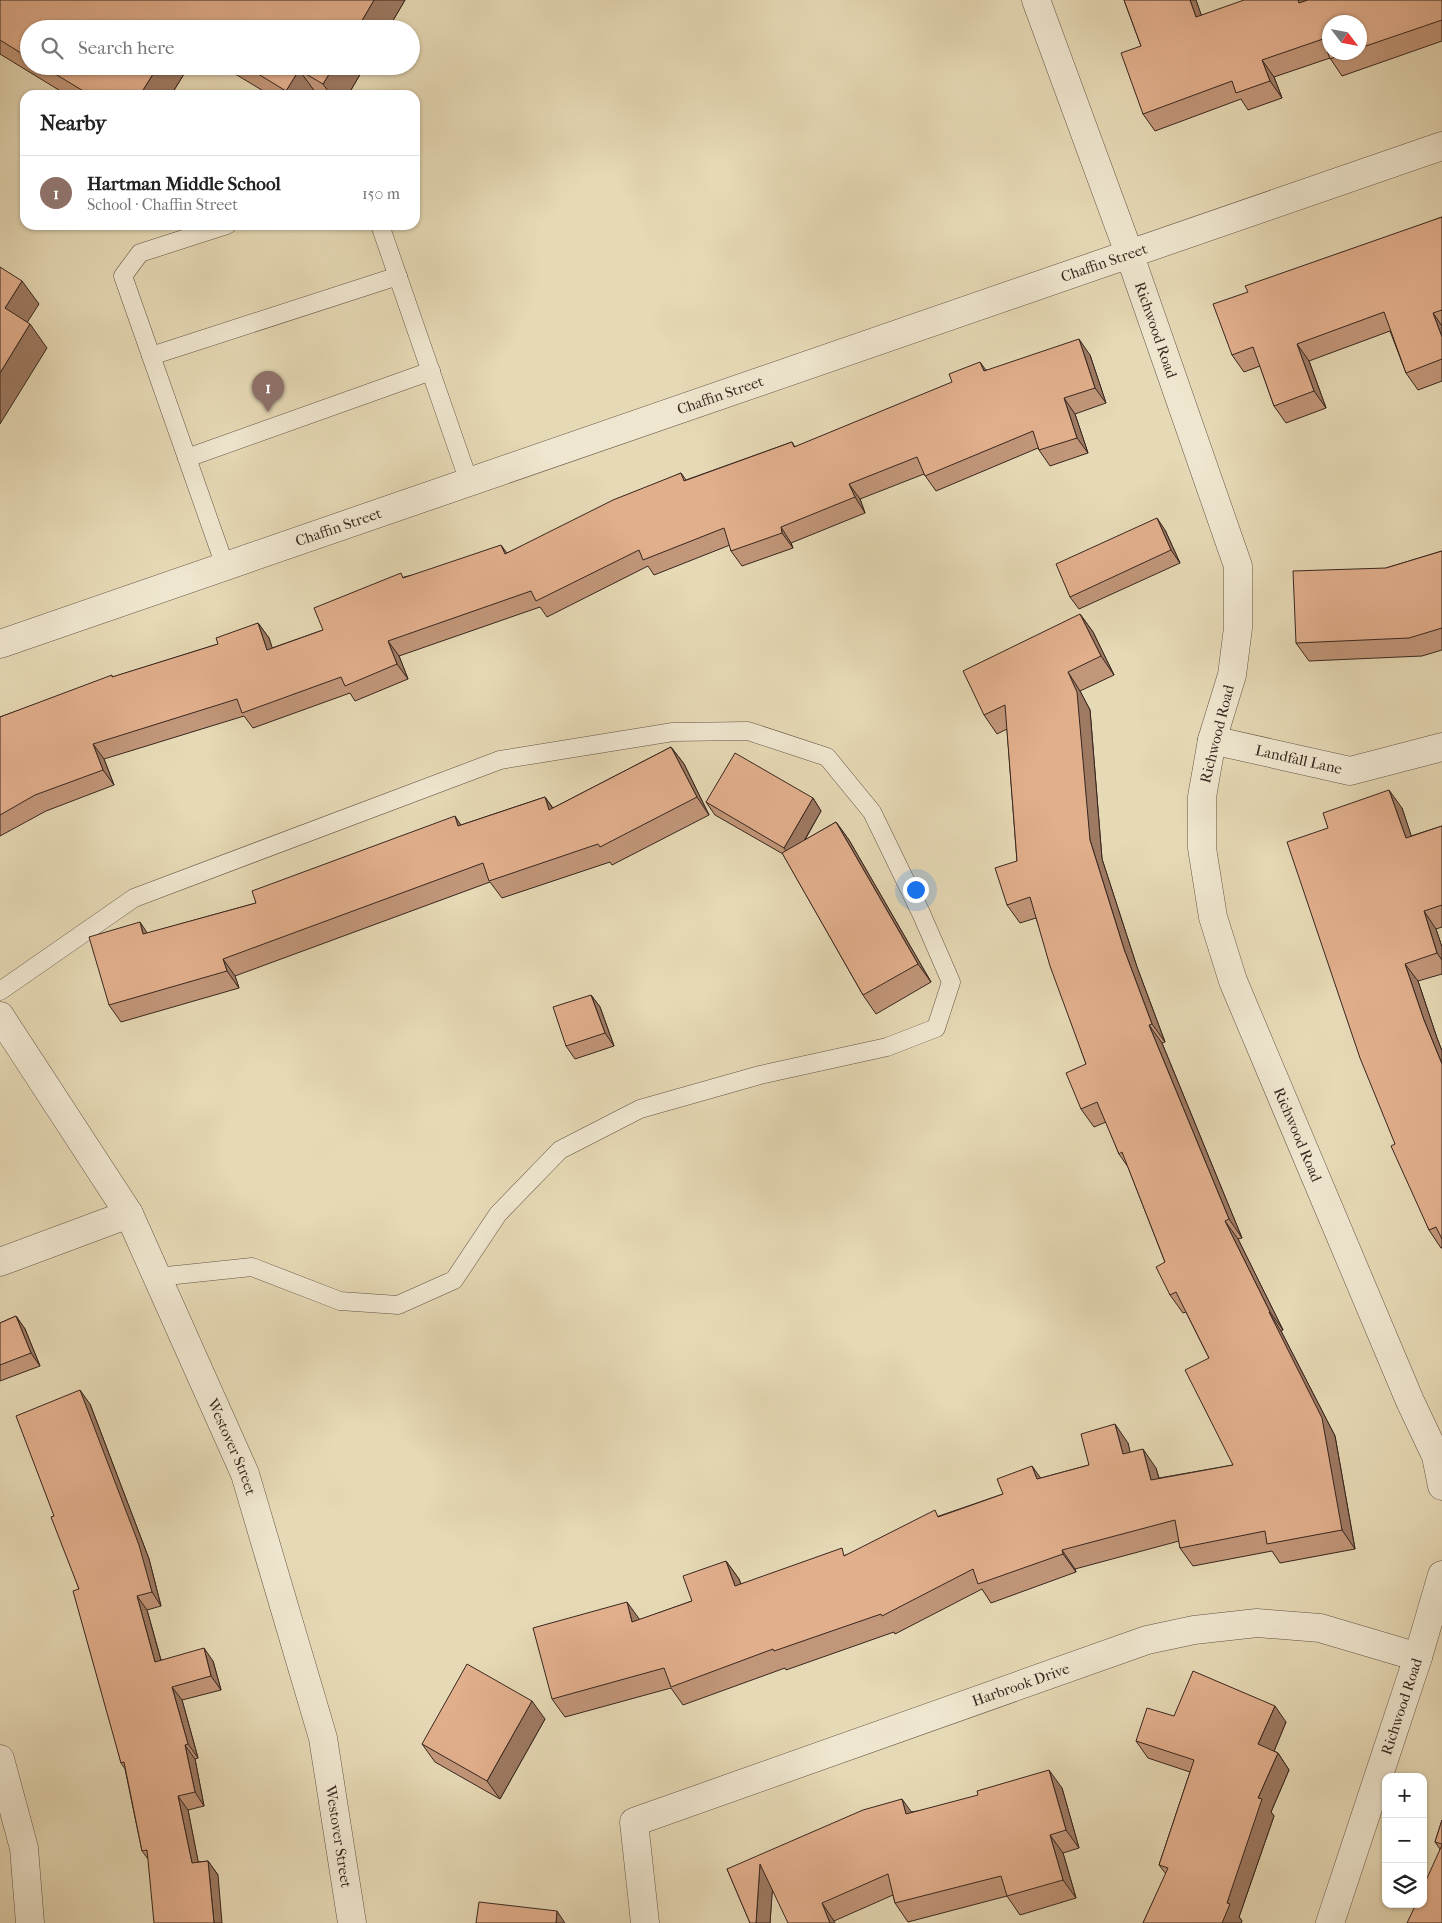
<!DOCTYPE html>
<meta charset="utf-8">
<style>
:root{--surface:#fff;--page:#f6f6f6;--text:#222;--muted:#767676;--line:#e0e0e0;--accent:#8f2418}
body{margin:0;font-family:"IM FELL French Canon",serif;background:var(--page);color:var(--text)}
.controls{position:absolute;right:15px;bottom:15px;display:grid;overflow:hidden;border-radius:10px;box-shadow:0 1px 4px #0004}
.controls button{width:45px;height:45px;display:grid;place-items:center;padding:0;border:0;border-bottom:1px solid var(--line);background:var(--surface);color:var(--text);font:25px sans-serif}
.compass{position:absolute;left:1322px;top:15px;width:45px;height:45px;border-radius:50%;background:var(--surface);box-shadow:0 1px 4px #0004;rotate:122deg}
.you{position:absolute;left:915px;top:889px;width:18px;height:18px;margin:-12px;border:4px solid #fff;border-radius:50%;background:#1a73e8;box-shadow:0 0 0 8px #1a73e833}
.badge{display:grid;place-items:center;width:32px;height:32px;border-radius:50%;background:var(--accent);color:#fff;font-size:16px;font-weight:700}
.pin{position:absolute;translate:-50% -41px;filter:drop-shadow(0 1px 2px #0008)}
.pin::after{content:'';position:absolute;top:26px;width:18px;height:15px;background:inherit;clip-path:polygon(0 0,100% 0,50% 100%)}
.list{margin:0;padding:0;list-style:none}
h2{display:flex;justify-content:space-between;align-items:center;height:65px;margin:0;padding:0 20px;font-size:21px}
h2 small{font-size:16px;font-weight:400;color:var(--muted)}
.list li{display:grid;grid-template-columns:32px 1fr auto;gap:15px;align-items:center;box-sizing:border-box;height:75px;padding:0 20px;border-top:1px solid var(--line)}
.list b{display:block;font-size:19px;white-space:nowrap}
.list p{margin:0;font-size:16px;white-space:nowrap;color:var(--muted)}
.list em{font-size:16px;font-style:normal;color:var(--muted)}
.icon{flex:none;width:28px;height:28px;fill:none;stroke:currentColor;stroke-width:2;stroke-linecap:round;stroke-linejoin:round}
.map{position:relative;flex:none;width:1442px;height:1923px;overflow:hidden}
.search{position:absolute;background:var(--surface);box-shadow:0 1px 4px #0004;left:20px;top:20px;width:400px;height:55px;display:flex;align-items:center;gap:12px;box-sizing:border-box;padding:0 18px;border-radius:28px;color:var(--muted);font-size:19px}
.panel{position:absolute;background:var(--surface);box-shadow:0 1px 4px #0004;left:20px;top:90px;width:400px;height:140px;border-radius:15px}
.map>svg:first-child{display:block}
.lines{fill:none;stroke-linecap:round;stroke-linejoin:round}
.service-casing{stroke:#635344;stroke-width:19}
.minor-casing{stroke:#635344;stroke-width:29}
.service{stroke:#efe6cf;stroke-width:18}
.minor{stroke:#efe6cf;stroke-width:28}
.wall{fill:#c29679;stroke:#37261f;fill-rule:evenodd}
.shaded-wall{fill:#9e7a63;stroke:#37261f}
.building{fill:#e2af8d;stroke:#37261f}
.labels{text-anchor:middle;stroke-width:4.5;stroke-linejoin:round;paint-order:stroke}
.street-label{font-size:15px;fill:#37261f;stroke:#efe6cf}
</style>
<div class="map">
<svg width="1442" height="1923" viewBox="0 0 1442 1923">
<rect width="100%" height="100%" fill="#e6d9b5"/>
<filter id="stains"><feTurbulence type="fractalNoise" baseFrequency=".004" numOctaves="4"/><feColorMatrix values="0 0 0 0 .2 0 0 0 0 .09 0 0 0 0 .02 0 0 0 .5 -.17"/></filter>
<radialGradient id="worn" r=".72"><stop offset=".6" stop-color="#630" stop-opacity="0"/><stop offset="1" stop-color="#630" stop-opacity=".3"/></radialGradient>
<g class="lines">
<defs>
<g id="service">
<path d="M 380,225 L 469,482"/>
<path d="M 151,356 L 398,276"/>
<path d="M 187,458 L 431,371"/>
<path d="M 225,566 L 123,276 L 140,253 L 227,225"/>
<path d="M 0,991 L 134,898 L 500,760 L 673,732 L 748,731 L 827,757 L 872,812 L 921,913 L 951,982 L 936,1028 L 887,1047 L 760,1075 L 640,1109 L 560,1150 L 498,1214 L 454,1280 L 398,1305 L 340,1301 L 252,1267 L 157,1277"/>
</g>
<g id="minor">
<path id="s1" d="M 1036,0 L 1129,253 L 1238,566 L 1238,628 L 1232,675 L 1212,740 L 1202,797 L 1202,848 L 1213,917 L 1233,981 L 1410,1401 L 1436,1456 L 1442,1486"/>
<path id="s2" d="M 0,644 L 1442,146"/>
<path id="s3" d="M 1212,740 L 1350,771 L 1442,747"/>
<path id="s4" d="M 0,1016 L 129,1214 L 245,1474 L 323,1738 L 352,1923"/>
<path d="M 0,1262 L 129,1214"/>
<path d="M 0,1759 L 24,1848 L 30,1923"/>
<path id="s5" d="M 645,1923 L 634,1822 L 1147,1640 L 1194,1630 L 1257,1623 L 1320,1628 L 1418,1657"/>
<path id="s6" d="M 1330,1923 L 1418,1657 L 1442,1575"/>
</g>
</defs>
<use href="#service" class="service-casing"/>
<use href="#minor" class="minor-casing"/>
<use href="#service" class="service"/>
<use href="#minor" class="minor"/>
</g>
<g class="wall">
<path d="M 0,0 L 405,0 L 388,29 L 29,29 L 29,66 L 189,66 L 171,95 L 67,95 L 0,54 Z"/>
<path d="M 1124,0 L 1196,0 L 1201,15 L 1305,1 L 1442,0 L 1442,41 L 1342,76 L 1330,58 L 1274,77 L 1282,98 L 1248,110 L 1241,99 L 1155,131 L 1143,114 L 1141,46 ZM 1360,22 L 1360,52 L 1330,52 Z"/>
<path d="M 222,66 L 365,66 L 348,95 L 318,95 L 316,93 L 315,95 L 270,95 Z"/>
<path d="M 1442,217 L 1442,381 L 1418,390 L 1406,373 L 1390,331 L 1309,361 L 1326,408 L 1286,423 L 1274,406 L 1260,366 L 1244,372 L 1232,355 L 1248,292 Z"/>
<path d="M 1090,355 L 1106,403 L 1075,414 L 1088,453 L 1050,466 L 1039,450 L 1038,448 L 936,491 L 924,474 L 860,499 L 865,513 L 791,543 L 793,548 L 742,566 L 731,551 L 730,545 L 654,575 L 648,566 L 547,617 L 540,607 L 399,656 L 408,679 L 355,701 L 350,693 L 253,728 L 244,716 L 104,759 L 114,785 L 46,811 L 0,836 L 0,717 L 113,677 L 218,644 L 258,623 L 269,638 L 272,648 L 323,630 L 404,577 L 507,553 L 681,473 L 686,480 L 792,442 L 795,447 L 987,370 Z"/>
<path d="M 1165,530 L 1180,563 L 1079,609 L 1070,597 Z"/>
<path d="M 1442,551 L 1442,650 L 1422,656 L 1309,661 L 1296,643 L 1386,568 Z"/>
<path d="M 1080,614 L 1093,632 L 1114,675 L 1080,691 L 1090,710 L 1102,859 L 1137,967 L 1165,1042 L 1162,1043 L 1242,1238 L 1238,1239 L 1283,1330 L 1281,1331 L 1335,1436 L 1355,1549 L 1280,1563 L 1272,1551 L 1193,1566 L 1180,1548 L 1179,1541 L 1075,1569 L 1076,1572 L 991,1603 L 982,1589 L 895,1634 L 894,1632 L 786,1670 L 785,1668 L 683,1705 L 671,1688 L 565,1717 L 552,1699 L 639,1620 L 692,1601 L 726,1561 L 739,1579 L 741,1584 L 846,1555 L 939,1516 L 1003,1494 L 1041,1478 L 1089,1465 L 1128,1443 L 1130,1453 L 1156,1468 L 1159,1478 L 1233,1465 L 1209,1358 L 1186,1312 L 1183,1313 L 1170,1295 L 1165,1262 L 1128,1167 L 1119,1154 L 1106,1122 L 1094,1127 L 1081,1109 L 1086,1064 L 1036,918 L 1020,923 L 1007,905 L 1017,861 L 1007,729 L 997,734 L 984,715 Z"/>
<path d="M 671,747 L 684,764 L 709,815 L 612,865 L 610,862 L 502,898 L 490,882 L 235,976 L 239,988 L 121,1022 L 109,1005 L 148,933 L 256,903 L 461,825 L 545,797 L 553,808 Z"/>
<path d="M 813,798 L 821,811 L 805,840 L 836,822 L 849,840 L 931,982 L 876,1014 L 863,995 L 783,854 L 715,815 L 706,802 Z"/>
<path d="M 1402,808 L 1411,836 L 1442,826 L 1442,927 L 1436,929 L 1442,947 L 1442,974 L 1418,981 L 1437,1038 L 1442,1051 L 1442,1248 L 1441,1248 L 1429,1230 L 1395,1144 Z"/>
<path d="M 591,995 L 600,1007 L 614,1046 L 575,1059 L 566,1046 Z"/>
<path d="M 16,1316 L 25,1329 L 40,1366 L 0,1381 L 0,1323 Z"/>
<path d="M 90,1404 L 149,1559 L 161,1606 L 147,1610 L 161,1660 L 213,1661 L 221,1690 L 182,1700 L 198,1758 L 195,1759 L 204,1806 L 188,1810 L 198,1862 L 208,1861 L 218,1875 L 148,1859 L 142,1851 L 125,1769 L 121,1763 L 79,1589 L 54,1516 Z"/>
<path d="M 1174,1716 L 1286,1722 L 1274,1751 L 1278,1753 L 1289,1770 L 1271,1812 L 1274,1816 L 1239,1917 L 1242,1921 L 1241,1923 L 1143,1923 L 1166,1874 L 1159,1865 L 1190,1772 L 1148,1758 L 1136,1741 Z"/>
<path d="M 545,1719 L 500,1799 L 435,1762 L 422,1744 Z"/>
<path d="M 1062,1788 L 1079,1848 L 1063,1853 L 1076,1898 L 1020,1915 L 1007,1896 L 908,1922 L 895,1903 L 893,1895 L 834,1921 L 772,1890 L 770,1923 L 750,1923 L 727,1869 L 911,1812 Z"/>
<path d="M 1442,1820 L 1442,1923 L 1440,1849 L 1435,1842 Z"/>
</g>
<g class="shaded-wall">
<path d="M 374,0 L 405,0 L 388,29 L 357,29 Z"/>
<path d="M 1190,0 L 1196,0 L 1208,34 L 1196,17 Z"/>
<path d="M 1298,0 L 1305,0 L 1311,20 L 1299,3 Z"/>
<path d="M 1262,60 L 1274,77 L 1282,98 L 1270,81 Z"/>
<path d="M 158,66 L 189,66 L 171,95 L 140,95 Z"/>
<path d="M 334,66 L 365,66 L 348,95 L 331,95 L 323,84 Z"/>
<path d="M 299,70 L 316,93 L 315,95 L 289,95 L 286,91 Z"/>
<path d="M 22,281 L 39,304 L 21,332 L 5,308 Z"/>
<path d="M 1433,313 L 1442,326 L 1442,337 Z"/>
<path d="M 30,324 L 47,348 L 0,424 L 0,373 Z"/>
<path d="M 1079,339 L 1090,355 L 1106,403 L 1095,388 Z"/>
<path d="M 1297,344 L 1309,361 L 1326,408 L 1314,391 Z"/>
<path d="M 980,362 L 991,377 L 984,371 Z"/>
<path d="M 1064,398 L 1075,414 L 1088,453 L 1077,438 Z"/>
<path d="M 849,484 L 860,499 L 865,513 L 855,497 Z"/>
<path d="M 1157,518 L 1165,530 L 1180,563 L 1171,550 Z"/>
<path d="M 781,527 L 791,543 L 793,548 L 782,533 Z"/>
<path d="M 501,545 L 512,560 L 505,554 Z"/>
<path d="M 1080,614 L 1093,632 L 1114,675 L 1101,656 Z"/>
<path d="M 258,623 L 269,638 L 278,665 L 267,650 Z"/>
<path d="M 388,641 L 399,656 L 408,679 L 397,664 Z"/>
<path d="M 1068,672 L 1080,691 L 1090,710 L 1102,859 L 1137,967 L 1165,1042 L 1152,1024 L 1124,949 L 1090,840 Z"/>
<path d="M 93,744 L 104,759 L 114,785 L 103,770 Z"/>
<path d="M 671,747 L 684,764 L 709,815 L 697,797 Z"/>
<path d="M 1389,790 L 1402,808 L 1418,856 L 1406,838 Z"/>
<path d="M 545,797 L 557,815 L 549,810 Z"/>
<path d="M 813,798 L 821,811 L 793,860 L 784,848 Z"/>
<path d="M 455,816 L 467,834 L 458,826 Z"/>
<path d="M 836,822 L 849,840 L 931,982 L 918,964 Z"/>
<path d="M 1424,911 L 1436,929 L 1442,947 L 1442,960 L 1437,953 Z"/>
<path d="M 140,922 L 152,940 L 143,934 Z"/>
<path d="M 223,959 L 235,976 L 239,988 L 227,971 Z"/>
<path d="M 1405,964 L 1418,981 L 1437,1038 L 1442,1051 L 1442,1064 L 1424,1020 Z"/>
<path d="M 591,995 L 600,1007 L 614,1046 L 605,1033 Z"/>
<path d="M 1149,1025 L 1162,1043 L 1242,1238 L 1229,1219 Z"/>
<path d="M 1225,1221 L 1238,1239 L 1283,1330 L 1270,1312 Z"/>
<path d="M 1269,1312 L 1281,1331 L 1335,1436 L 1355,1549 L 1342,1530 Z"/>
<path d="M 16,1316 L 25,1329 L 40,1366 L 31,1353 Z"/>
<path d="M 80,1390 L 90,1404 L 149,1559 L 161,1606 L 152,1592 Z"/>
<path d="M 1115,1424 L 1128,1443 L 1135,1473 L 1123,1454 Z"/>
<path d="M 1143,1449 L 1156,1468 L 1164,1498 L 1151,1480 Z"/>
<path d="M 1032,1466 L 1045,1484 L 1037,1479 Z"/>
<path d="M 1062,1550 L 1075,1569 L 1076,1572 L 1063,1554 Z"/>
<path d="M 726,1561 L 739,1579 L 748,1604 L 735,1586 Z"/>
<path d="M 137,1596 L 147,1610 L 165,1675 L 155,1662 Z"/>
<path d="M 627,1602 L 640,1620 L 632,1622 Z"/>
<path d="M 204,1648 L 213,1661 L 221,1690 L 211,1676 Z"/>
<path d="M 172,1687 L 182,1700 L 198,1758 L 188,1744 Z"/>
<path d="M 532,1701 L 545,1719 L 500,1799 L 487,1781 Z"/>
<path d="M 1275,1706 L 1286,1722 L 1270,1761 L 1258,1744 Z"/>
<path d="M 185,1745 L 195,1759 L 204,1806 L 195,1792 Z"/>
<path d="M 1278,1753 L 1289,1770 L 1271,1812 L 1274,1816 L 1239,1917 L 1242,1921 L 1241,1923 L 1222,1923 L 1227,1903 L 1258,1798 Z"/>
<path d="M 1049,1770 L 1062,1788 L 1079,1848 L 1066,1830 Z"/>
<path d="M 178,1796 L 188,1810 L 201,1876 L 192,1863 Z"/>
<path d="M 902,1799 L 915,1817 L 906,1814 Z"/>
<path d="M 1050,1835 L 1063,1853 L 1076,1898 L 1063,1880 Z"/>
<path d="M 208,1861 L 218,1875 L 222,1923 L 214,1923 Z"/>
<path d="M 760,1864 L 773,1882 L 770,1923 L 756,1923 Z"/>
<path d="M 822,1903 L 834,1921 L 835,1923 L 830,1923 Z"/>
<path d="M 557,1911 L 565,1923 L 556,1923 Z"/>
</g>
<g class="building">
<path d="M 0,0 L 374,0 L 357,29 L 183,29 L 181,28 L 181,29 L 29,29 L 29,58 L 0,40 Z"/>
<path d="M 1124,0 L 1190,0 L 1196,17 L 1244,0 L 1298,0 L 1299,3 L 1308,0 L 1442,0 L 1442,20 L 1360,48 L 1360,22 L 1330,22 L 1330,52 L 1348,52 L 1330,59 L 1323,39 L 1262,60 L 1270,81 L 1236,93 L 1232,81 L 1143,114 L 1121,53 L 1141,46 Z"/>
<path d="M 42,66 L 158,66 L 140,95 L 83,95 L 85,92 Z"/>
<path d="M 245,66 L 334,66 L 323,84 L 299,70 L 286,91 Z"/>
<path d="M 1442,217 L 1442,310 L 1433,313 L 1442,337 L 1442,359 L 1406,373 L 1384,312 L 1297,344 L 1314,391 L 1274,406 L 1253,347 L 1232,355 L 1213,304 L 1248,292 L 1245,286 Z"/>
<path d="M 0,267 L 22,281 L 5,308 L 30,324 L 0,373 Z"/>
<path d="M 1079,339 L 1095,388 L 1064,398 L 1077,438 L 1039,450 L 1033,431 L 925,476 L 917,457 L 849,484 L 855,497 L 781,527 L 782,533 L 731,551 L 724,528 L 643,560 L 639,550 L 536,601 L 531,591 L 388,641 L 397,664 L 345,686 L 341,677 L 242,713 L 237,699 L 93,744 L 103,770 L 35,795 L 0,815 L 0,717 L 112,675 L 112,677 L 218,644 L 216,638 L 258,623 L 267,650 L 323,630 L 314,608 L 401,573 L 403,578 L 501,545 L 505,554 L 613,500 L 681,473 L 684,481 L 792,442 L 794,447 L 952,382 L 949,374 L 980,362 L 984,371 Z"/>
<path d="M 1157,518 L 1171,550 L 1070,597 L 1056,564 Z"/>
<path d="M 1442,551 L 1442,628 L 1409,638 L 1296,643 L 1293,571 L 1386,568 Z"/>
<path d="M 1080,614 L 1101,656 L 1068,672 L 1077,692 L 1090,840 L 1124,949 L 1152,1024 L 1149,1025 L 1229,1219 L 1225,1221 L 1270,1312 L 1269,1312 L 1322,1418 L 1342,1530 L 1267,1544 L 1265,1531 L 1180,1548 L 1175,1520 L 1062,1550 L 1063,1554 L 978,1584 L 973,1569 L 882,1616 L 881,1614 L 774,1651 L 773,1649 L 671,1687 L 664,1668 L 552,1699 L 533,1628 L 627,1602 L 632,1622 L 692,1601 L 683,1576 L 726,1561 L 735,1586 L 842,1548 L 844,1556 L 935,1510 L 938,1517 L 1003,1494 L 997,1479 L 1032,1466 L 1037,1479 L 1089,1465 L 1081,1434 L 1115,1424 L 1123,1454 L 1143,1449 L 1151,1480 L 1233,1465 L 1185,1370 L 1209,1358 L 1176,1292 L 1170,1295 L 1156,1267 L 1165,1262 L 1122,1152 L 1119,1154 L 1097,1102 L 1081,1109 L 1066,1073 L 1086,1064 L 1050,966 L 1030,897 L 1007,905 L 995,868 L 1017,861 L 1005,705 L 984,715 L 963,671 Z"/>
<path d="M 671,747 L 697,797 L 600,847 L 598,844 L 489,881 L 483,863 L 223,959 L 227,971 L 109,1005 L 89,937 L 140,922 L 143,934 L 256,903 L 252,891 L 455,816 L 458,826 L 545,797 L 549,810 Z"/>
<path d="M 735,753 L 813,798 L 784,848 L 706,802 Z"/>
<path d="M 1389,790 L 1406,838 L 1442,826 L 1442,905 L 1424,911 L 1437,953 L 1405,964 L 1424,1020 L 1442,1064 L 1442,1239 L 1436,1227 L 1429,1230 L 1391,1146 L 1395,1144 L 1360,1058 L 1287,842 L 1328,828 L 1323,813 Z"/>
<path d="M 836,822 L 918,964 L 863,995 L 782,853 Z"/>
<path d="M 591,995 L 605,1033 L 566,1046 L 553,1007 Z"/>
<path d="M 16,1316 L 31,1353 L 0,1365 L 0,1323 Z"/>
<path d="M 80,1390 L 139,1545 L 152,1592 L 137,1596 L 155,1662 L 204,1648 L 211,1676 L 172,1687 L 188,1744 L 185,1745 L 195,1792 L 178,1796 L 192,1863 L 208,1861 L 214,1923 L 154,1923 L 147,1850 L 142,1851 L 124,1762 L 121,1763 L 73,1591 L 79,1589 L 51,1517 L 54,1516 L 16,1416 Z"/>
<path d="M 467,1664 L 532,1701 L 487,1781 L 422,1744 Z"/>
<path d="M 1193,1671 L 1275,1706 L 1258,1744 L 1278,1753 L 1258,1798 L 1262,1799 L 1227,1903 L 1230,1904 L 1222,1923 L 1143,1923 L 1168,1868 L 1159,1865 L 1194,1760 L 1136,1741 L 1147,1708 L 1174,1716 Z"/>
<path d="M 1049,1770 L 1066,1830 L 1050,1835 L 1063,1880 L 1007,1896 L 1001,1876 L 895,1903 L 888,1874 L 822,1903 L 830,1923 L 788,1923 L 760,1864 L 756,1923 L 750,1923 L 727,1869 L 863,1810 L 902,1799 L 906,1814 L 978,1795 L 977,1791 Z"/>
<path d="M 1442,1820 L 1442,1844 L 1435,1842 Z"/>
<path d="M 1442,1845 L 1442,1923 L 1407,1923 L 1416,1904 L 1423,1904 L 1423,1887 Z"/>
<path d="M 479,1902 L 557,1911 L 556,1923 L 476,1923 Z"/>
</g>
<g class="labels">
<g class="street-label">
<text dy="5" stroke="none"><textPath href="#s2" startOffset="1168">Chaffin Street</textPath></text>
<text dy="5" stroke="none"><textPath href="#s1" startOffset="351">Richwood Road</textPath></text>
<text dy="5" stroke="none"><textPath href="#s2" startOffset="762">Chaffin Street</textPath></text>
<text dy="5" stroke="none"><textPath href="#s2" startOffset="358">Chaffin Street</textPath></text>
<text transform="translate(1217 734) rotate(-76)" y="5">Richwood Road</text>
<text dy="5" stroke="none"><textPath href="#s3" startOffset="89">Landfall Lane</textPath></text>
<text dy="5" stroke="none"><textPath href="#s1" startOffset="1191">Richwood Road</textPath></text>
<text dy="5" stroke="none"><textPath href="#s4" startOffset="491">Westover Street</textPath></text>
<text dy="5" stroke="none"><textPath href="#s5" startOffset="512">Harbrook Drive</textPath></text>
<text dy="5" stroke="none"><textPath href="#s6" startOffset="228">Richwood Road</textPath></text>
<text dy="5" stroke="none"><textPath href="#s4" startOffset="896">Westover Street</textPath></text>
</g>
</g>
<rect width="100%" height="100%" filter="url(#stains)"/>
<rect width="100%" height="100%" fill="url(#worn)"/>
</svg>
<div class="controls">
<button>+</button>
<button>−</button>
<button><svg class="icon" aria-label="layers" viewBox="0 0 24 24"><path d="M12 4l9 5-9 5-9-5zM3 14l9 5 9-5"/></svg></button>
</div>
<svg class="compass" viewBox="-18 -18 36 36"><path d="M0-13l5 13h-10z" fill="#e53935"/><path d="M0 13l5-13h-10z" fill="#767676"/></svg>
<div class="you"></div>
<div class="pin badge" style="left:268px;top:412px;background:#8d6e63">1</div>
<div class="search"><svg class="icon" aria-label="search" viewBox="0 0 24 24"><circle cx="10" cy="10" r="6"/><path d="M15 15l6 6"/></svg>Search here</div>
<section class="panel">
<h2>Nearby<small></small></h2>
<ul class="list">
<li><span class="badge" style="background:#8d6e63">1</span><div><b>Hartman Middle School</b><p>School · Chaffin Street</p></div><em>150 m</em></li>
</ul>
</section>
</div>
